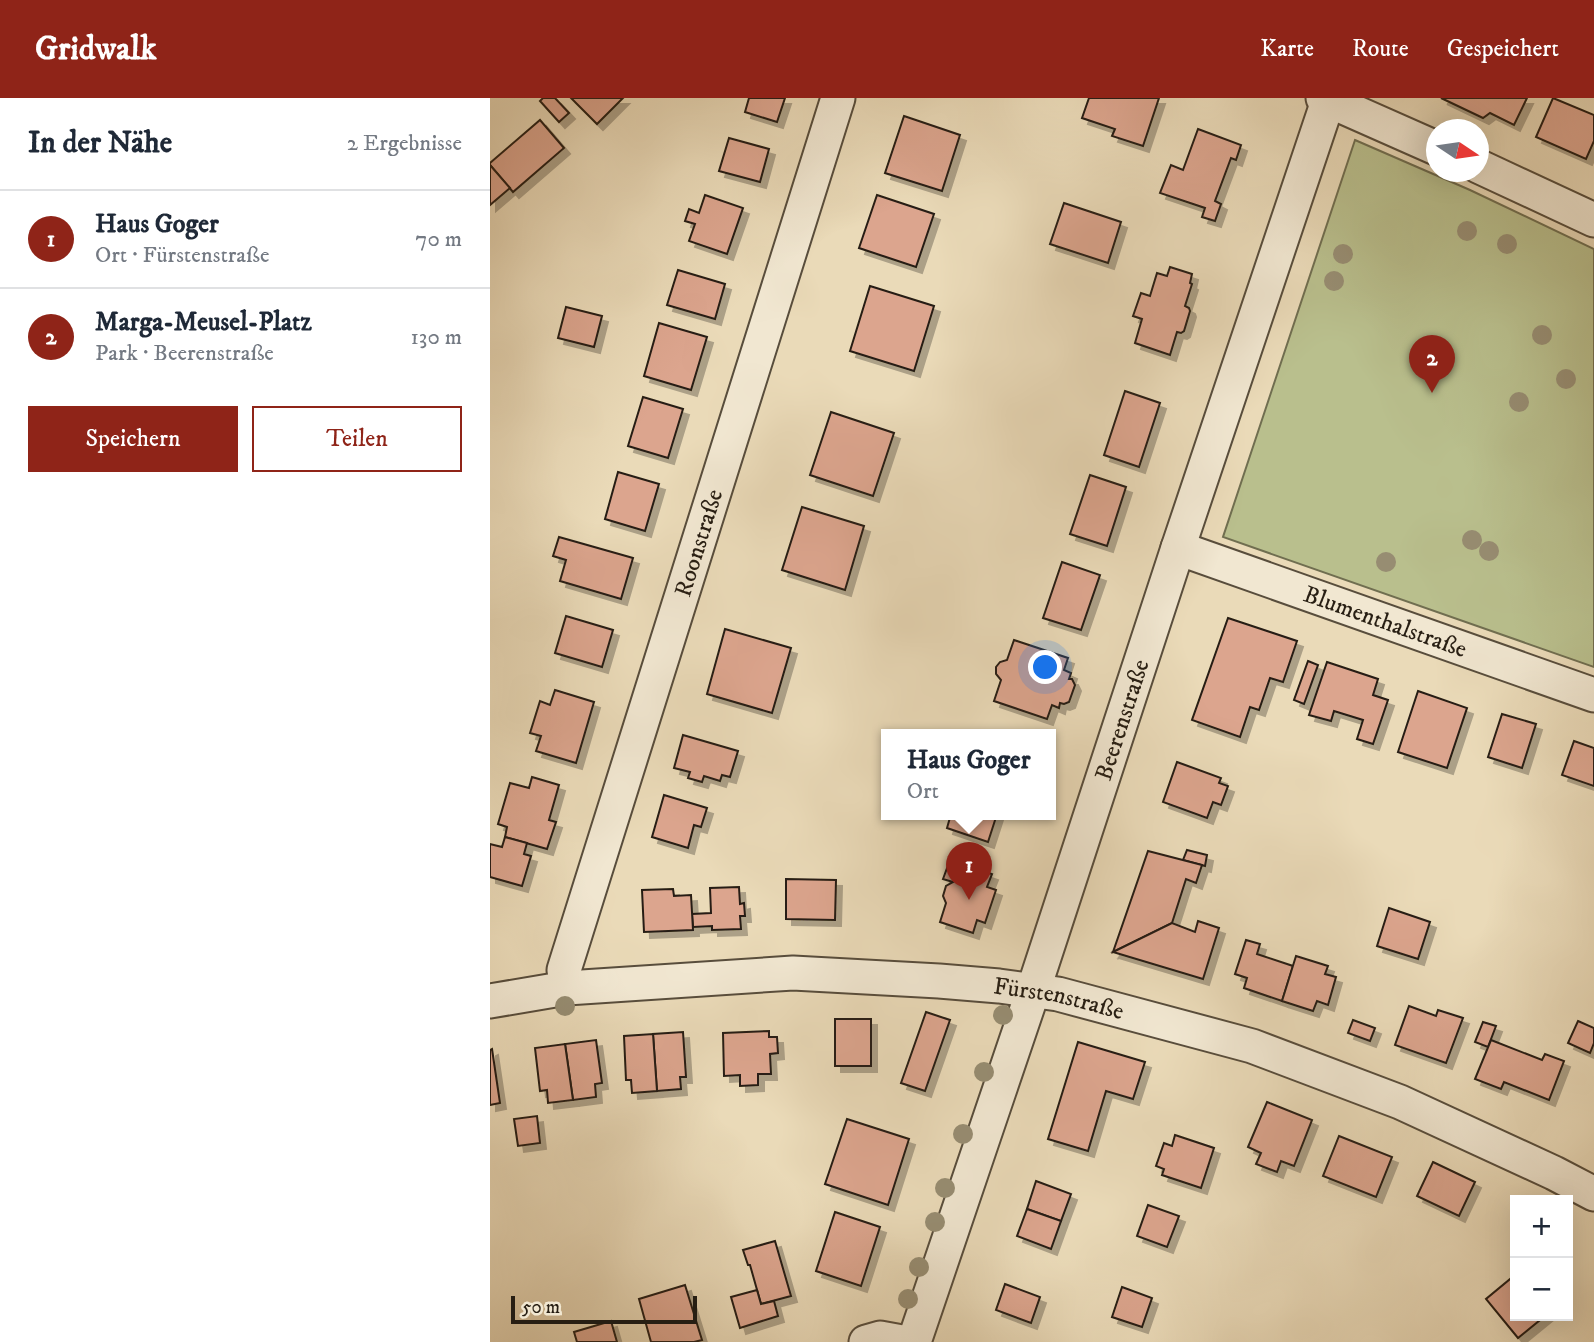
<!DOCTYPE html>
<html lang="de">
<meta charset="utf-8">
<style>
:root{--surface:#fff;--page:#f2f2f3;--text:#1f2937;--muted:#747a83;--line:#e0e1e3;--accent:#8f2418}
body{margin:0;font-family:"IM FELL DW Pica",serif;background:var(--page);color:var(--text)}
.controls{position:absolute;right:21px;bottom:21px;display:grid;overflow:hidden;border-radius:0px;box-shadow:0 7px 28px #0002}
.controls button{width:63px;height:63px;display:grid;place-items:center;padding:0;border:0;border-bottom:2px solid var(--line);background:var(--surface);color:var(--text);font:35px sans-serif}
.compass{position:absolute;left:936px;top:21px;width:63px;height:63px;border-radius:50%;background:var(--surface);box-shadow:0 7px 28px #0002;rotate:103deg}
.scale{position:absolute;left:21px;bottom:18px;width:186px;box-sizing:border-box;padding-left:7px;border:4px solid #271e13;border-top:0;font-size:19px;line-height:24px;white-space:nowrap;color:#271e13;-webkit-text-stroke:5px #f1e7d1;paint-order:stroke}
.you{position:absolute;left:556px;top:570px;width:24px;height:24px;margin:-18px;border:5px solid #fff;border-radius:50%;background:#1a73e8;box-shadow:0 0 0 10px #1a73e833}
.badge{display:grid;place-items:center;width:46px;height:46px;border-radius:50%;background:var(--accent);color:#fff;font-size:23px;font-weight:700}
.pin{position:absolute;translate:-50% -58px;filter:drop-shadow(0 2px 4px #0008)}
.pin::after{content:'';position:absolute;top:37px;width:24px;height:21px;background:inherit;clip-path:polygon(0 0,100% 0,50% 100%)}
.popup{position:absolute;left:391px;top:631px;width:175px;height:91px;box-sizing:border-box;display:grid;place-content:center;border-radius:0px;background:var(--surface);filter:drop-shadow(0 2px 5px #0005);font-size:23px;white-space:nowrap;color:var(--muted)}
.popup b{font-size:26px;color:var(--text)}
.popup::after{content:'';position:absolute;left:50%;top:100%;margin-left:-14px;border:14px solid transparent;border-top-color:var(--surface)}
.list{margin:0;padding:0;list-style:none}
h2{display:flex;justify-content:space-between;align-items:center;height:91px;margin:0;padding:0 28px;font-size:30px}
h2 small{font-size:23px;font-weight:400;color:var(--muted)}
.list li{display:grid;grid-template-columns:46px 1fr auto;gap:21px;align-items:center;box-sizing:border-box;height:98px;padding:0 28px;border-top:2px solid var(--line)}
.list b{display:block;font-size:26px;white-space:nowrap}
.list p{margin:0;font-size:23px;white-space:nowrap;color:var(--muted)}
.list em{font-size:23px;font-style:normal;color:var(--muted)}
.actions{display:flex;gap:14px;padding:21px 28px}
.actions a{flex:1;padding:16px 0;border:2px solid var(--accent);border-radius:0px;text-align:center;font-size:24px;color:var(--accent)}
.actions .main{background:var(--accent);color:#fff}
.map{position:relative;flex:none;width:1104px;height:1244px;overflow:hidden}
header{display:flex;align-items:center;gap:42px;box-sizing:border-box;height:98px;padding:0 35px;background:var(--accent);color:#fff}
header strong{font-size:33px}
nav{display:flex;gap:38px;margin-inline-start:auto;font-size:24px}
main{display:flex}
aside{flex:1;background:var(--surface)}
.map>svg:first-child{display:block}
.green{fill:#b9bf8d;stroke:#706e50;stroke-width:2}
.building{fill:#dca58e;stroke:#271e13;stroke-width:2;filter:url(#shadow)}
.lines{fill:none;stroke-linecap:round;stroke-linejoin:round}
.minor-casing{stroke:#584d3c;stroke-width:37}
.minor{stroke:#f1e7d1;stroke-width:33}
.tree{fill:#978d72}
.labels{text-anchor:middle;stroke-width:6;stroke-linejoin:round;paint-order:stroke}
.street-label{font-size:24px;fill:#271e13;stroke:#f1e7d1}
</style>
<header>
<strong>Gridwalk</strong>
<nav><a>Karte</a><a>Route</a><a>Gespeichert</a></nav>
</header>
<main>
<aside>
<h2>In der Nähe<small>2 Ergebnisse</small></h2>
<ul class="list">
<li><span class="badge">1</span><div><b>Haus Goger</b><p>Ort · Fürstenstraße</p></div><em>70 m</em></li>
<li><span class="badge">2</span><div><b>Marga-Meusel-Platz</b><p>Park · Beerenstraße</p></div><em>130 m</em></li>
</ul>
<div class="actions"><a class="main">Speichern</a><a>Teilen</a></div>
</aside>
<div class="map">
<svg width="1104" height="1244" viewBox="0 0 1104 1244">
<defs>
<filter id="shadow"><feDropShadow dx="6" dy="6" stdDeviation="0" flood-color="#0004"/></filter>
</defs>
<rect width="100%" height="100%" fill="#eadab8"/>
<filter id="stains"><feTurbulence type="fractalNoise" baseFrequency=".00286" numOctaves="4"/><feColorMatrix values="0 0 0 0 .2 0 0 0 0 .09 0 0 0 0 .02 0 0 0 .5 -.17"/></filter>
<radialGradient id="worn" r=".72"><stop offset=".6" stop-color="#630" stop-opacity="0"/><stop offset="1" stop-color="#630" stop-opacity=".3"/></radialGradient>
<path class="green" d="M 865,42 L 980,92 L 1104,151 L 1104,569 L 733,439 Z"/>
<g class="building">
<path d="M 53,0 L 65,0 L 79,15 L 69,24 L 50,3 Z"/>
<path d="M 81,0 L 133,0 L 107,26 Z"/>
<path d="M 259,0 L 295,0 L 287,24 L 255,14 Z"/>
<path d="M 599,0 L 669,0 L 653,48 L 622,38 L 625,31 L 592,20 Z"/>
<path d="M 951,0 L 1037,0 L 1024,27 L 1000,15 L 993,20 Z"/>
<path d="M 1063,0 L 1104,17 L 1104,43 L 1096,61 L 1046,39 Z"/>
<path d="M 414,18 L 470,37 L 452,93 L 395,75 Z"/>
<path d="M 50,22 L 74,50 L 23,94 L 0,67 L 0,65 Z"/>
<path d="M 708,31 L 751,47 L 746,62 L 741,60 L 725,103 L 731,106 L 725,123 L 712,119 L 715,110 L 670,95 L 681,67 L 693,72 Z"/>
<path d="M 239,40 L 279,51 L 270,84 L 229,73 Z"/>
<path d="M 0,67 L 20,90 L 0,107 Z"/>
<path d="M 215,97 L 253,110 L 237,156 L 199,143 L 205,126 L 195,123 L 199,111 L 209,115 Z"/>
<path d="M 387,97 L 444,116 L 426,169 L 369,150 Z"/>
<path d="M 574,105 L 631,124 L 618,165 L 560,146 Z"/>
<path d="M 680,169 L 702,176 L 700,185 L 702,186 L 695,208 L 699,210 L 700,213 L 694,233 L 691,235 L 687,234 L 680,257 L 645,245 L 652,221 L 643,218 L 651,195 L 660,198 L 667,175 L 677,178 Z"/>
<path d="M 188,172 L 235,186 L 225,221 L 177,207 Z"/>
<path d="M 380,188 L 444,208 L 424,273 L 360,253 Z"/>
<path d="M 76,209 L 112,218 L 104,249 L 68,240 Z"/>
<path d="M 169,225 L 217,239 L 201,292 L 154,278 Z"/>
<path d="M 635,293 L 670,305 L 649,369 L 614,357 Z"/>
<path d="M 153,299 L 193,311 L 178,360 L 138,348 Z"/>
<path d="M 341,314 L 404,335 L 383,398 L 320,377 Z"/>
<path d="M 128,374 L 169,386 L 155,433 L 115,421 Z"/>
<path d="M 600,377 L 636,389 L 617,448 L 580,436 Z"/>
<path d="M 312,409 L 374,428 L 355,492 L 292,472 Z"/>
<path d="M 69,439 L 143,460 L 131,501 L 70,483 L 76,462 L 63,458 Z"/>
<path d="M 572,464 L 610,477 L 591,532 L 553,520 Z"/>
<path d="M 76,518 L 123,532 L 112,569 L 65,555 Z"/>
<path d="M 738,520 L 807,543 L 793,584 L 780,580 L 769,612 L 760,609 L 750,639 L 702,622 Z"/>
<path d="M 235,531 L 301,550 L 282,615 L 217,596 Z"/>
<path d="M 524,542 L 578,560 L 574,572 L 581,575 L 579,581 L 582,581 L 585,587 L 579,604 L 574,606 L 570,605 L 569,610 L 562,607 L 557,621 L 504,603 L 511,582 L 506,576 L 506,569 L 510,564 L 517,562 Z"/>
<path d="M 818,563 L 828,567 L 814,606 L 804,602 Z"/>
<path d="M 837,564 L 888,581 L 883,597 L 898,602 L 883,646 L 867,641 L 873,622 L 844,613 L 841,623 L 819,617 Z"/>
<path d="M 65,592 L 104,604 L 86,665 L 46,653 L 51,638 L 40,635 L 50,603 L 60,607 Z"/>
<path d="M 928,593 L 977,610 L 957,670 L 908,654 Z"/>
<path d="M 1012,616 L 1046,626 L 1032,670 L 998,659 Z"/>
<path d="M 193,637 L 248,653 L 240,679 L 232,677 L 230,683 L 214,678 L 212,684 L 198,680 L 200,674 L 184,670 Z"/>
<path d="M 1084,643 L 1104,650 L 1104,688 L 1072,677 Z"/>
<path d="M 687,664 L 731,680 L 729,685 L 738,688 L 731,707 L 723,704 L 717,720 L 673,704 Z"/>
<path d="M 42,679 L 69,687 L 59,722 L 66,724 L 57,751 L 15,739 L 17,729 L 8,726 L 20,685 L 39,690 Z"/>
<path d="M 174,697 L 217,710 L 211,729 L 204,727 L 198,750 L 162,739 Z"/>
<path d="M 461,716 L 507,716 L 498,744 L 457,730 Z"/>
<path d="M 15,739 L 37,745 L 34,756 L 41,758 L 32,788 L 0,779 L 0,746 L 12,749 Z"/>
<path d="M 697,752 L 717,757 L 715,768 L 693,762 Z"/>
<path d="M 658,753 L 712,767 L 706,785 L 696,781 L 682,825 L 623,854 Z"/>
<path d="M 460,762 L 502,776 L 497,789 L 506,792 L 495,825 L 487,822 L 483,835 L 450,824 L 456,805 L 453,798 L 456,788 L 463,784 L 453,781 Z"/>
<path d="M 296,781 L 346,782 L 345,822 L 296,821 Z"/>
<path d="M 249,789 L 250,806 L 254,805 L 255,818 L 250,818 L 251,831 L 222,832 L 222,828 L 203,829 L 202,816 L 221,815 L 220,790 Z"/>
<path d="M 183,791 L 184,798 L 201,797 L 203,832 L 154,834 L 152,792 Z"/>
<path d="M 899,810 L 940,824 L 928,861 L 887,848 Z"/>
<path d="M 708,823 L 729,830 L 713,881 L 623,854 L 682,825 L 705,834 Z"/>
<path d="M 756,842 L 770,846 L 767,856 L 803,868 L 792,903 L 754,890 L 757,880 L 745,876 Z"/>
<path d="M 806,858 L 838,868 L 835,876 L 846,879 L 838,907 L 827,903 L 823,913 L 792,903 Z"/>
<path d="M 919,908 L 946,918 L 948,912 L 973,920 L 956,965 L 905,947 Z"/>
<path d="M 436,914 L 460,922 L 435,993 L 411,985 Z"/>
<rect x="345" y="921" width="36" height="47"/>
<path d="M 863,922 L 885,930 L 880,943 L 858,935 Z"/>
<path d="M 1088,923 L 1104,930 L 1104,945 L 1100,955 L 1078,945 Z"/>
<path d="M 993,924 L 1006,928 L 998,949 L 985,944 Z"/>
<path d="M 279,933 L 279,939 L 287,939 L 288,955 L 280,956 L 281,976 L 268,976 L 268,987 L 250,988 L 250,977 L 234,978 L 233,935 Z"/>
<path d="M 193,934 L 196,979 L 190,979 L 191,991 L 167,993 L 163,936 Z"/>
<path d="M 163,936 L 167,993 L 142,995 L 141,982 L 136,982 L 134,938 Z"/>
<path d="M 106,942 L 112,985 L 105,986 L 106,999 L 83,1002 L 75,946 Z"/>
<path d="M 1001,942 L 1052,962 L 1055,956 L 1074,963 L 1059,1002 L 1014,984 L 1011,991 L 985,981 Z"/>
<path d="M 588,944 L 655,964 L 643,1001 L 616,993 L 598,1053 L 558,1041 Z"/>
<path d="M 75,946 L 83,1002 L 58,1005 L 57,992 L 50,993 L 45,950 Z"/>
<path d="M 2,951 L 10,1005 L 0,1007 L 0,952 Z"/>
<path d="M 777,1004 L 822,1022 L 804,1068 L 791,1063 L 787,1074 L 766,1066 L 771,1055 L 758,1049 Z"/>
<path d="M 47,1018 L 50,1045 L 28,1048 L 24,1021 Z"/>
<path d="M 357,1021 L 419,1041 L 398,1107 L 335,1086 Z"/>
<path d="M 685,1037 L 724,1050 L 711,1090 L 672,1077 L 674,1071 L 666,1068 L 674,1045 L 682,1048 Z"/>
<path d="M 849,1038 L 902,1059 L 886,1099 L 833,1078 Z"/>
<path d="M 943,1064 L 985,1084 L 969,1118 L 927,1098 Z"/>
<path d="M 546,1083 L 581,1096 L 571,1123 L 537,1111 Z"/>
<path d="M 658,1107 L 689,1118 L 677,1149 L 647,1138 Z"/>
<path d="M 537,1111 L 571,1123 L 561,1151 L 527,1138 Z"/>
<path d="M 345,1114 L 390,1129 L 371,1188 L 326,1173 Z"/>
<path d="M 285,1143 L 301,1198 L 271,1206 L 260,1167 L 258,1167 L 253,1152 Z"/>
<path d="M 1025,1177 L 1025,1218 L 1055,1218 L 1028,1240 L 996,1201 Z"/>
<path d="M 515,1186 L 550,1199 L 541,1225 L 506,1212 Z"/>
<path d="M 195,1187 L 212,1242 L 204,1244 L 161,1244 L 149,1201 Z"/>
<path d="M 632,1189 L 662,1200 L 652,1229 L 622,1219 Z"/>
<path d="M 267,1192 L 271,1206 L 284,1203 L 288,1218 L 250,1230 L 241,1199 Z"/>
<path d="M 121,1223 L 127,1244 L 87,1244 L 84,1234 Z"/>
</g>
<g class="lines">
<defs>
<g id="minor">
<path d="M 833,0 L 946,50"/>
<path d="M 988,68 L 1104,122"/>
<path id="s1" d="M 688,450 L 1104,597"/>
<path id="s2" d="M 77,890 L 74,872 L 348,0"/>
<path id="s3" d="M 0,903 L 77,890 L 303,875 L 449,883 L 509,888 L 568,896 L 762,948 L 910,1004 L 1064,1075 L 1104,1096"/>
<path d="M 376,1244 L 390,1240 L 412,1244"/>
<path id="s4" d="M 424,1244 L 543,893 L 688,450 L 839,0"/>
</g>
</defs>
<use href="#minor" class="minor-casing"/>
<use href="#minor" class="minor"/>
</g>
<g class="tree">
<circle cx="977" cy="133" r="10"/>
<circle cx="1017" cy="146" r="10"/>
<circle cx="853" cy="156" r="10"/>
<circle cx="844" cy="183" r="10"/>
<circle cx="1052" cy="237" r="10"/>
<circle cx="1076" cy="281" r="10"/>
<circle cx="1029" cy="304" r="10"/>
<circle cx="982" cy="442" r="10"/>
<circle cx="999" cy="453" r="10"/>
<circle cx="896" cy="464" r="10"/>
<circle cx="75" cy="908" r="10"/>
<circle cx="513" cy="917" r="10"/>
<circle cx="494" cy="974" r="10"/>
<circle cx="473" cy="1036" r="10"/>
<circle cx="455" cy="1090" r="10"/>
<circle cx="445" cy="1124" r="10"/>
<circle cx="429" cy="1169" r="10"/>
<circle cx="418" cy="1201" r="10"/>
</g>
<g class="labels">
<g class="street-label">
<text dy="8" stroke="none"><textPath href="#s2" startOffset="466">Roonstraße</textPath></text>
<text dy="8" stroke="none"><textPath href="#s1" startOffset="220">Blumenthalstraße</textPath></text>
<text dy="8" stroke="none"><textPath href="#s4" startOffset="656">Beerenstraße</textPath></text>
<text dy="8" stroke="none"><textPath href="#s3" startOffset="572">Fürstenstraße</textPath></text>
</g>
</g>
<rect width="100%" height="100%" filter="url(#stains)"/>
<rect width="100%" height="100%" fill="url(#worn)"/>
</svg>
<div class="controls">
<button>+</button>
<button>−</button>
</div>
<svg class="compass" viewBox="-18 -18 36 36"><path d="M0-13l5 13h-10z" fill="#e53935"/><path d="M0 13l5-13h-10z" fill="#747a83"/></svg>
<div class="scale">50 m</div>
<div class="you"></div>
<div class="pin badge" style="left:479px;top:802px">1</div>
<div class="popup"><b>Haus Goger</b>Ort</div>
<div class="pin badge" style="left:942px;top:295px">2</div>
</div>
</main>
